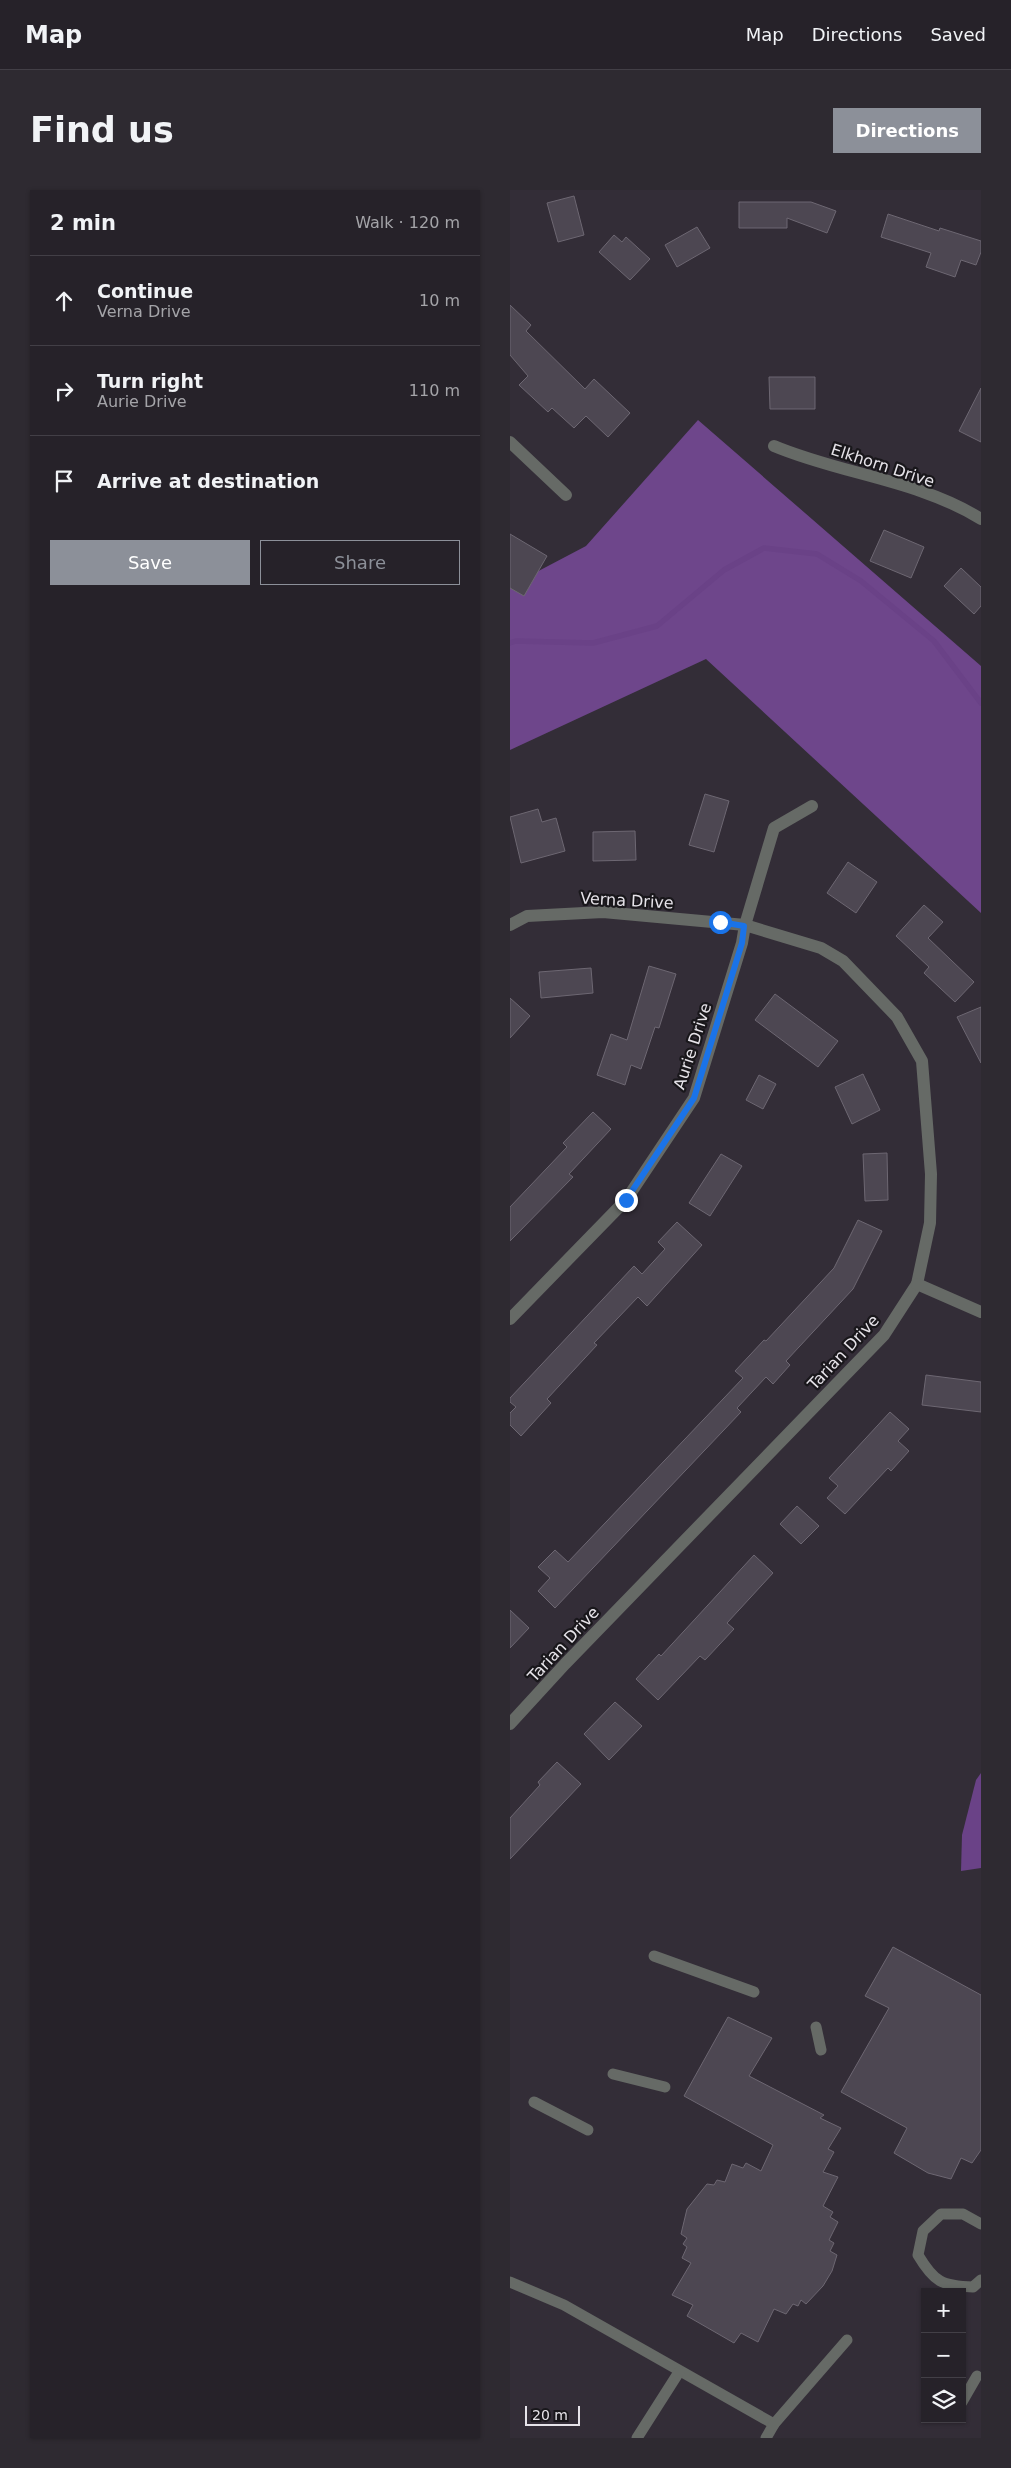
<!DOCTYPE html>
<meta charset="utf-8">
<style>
:root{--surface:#262229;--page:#2e2a31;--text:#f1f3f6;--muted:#a4a4a8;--line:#423f46;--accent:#8c9099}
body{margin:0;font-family:"DejaVu Sans",sans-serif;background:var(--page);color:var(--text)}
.controls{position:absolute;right:15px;bottom:15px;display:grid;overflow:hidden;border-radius:0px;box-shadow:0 1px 4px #0004}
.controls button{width:45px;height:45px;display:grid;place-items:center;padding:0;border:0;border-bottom:1px solid var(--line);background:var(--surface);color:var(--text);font:25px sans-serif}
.scale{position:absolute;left:15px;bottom:12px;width:55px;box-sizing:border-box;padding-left:5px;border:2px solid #e6e3e9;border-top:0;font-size:14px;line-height:18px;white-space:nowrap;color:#e6e3e9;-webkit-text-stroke:4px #19171b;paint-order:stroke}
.stop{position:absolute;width:15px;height:15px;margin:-11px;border:4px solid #1a73e8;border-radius:50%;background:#fff}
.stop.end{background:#1a73e8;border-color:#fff;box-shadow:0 1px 5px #0008}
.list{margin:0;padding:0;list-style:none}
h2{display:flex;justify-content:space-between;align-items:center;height:65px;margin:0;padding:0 20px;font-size:21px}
h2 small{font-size:16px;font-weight:400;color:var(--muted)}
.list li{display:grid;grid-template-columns:32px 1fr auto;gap:15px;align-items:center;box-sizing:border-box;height:90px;padding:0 20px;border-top:1px solid var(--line)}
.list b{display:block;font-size:19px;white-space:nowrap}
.list p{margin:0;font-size:16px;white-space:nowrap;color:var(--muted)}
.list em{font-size:16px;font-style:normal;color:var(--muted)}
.actions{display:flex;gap:10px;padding:15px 20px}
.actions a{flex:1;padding:11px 0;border:1px solid var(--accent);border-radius:0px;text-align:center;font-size:18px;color:var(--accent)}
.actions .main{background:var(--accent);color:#fff}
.icon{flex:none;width:28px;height:28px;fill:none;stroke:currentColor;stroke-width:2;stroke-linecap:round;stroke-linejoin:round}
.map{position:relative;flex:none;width:471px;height:2248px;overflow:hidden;border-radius:0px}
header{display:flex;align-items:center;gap:30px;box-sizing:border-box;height:70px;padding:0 25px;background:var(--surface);border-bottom:1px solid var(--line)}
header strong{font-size:24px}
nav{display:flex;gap:28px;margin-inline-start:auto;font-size:18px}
.intro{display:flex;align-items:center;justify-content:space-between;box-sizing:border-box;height:120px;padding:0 30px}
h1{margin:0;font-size:35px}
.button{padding:12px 22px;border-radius:0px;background:var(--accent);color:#fff;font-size:18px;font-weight:700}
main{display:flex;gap:30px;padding:0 30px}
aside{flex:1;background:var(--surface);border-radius:0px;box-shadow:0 1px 4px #0004}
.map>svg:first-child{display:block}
.forest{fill:#6e468b}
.water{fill:#6a4287}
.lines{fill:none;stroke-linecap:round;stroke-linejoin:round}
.stream{stroke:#6a4287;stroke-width:5.5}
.building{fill:#4d4752;stroke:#6d6772}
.service{stroke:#666a66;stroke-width:11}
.minor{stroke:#666a66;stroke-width:12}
.route{stroke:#1a73e8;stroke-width:6}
.labels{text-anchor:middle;stroke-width:4.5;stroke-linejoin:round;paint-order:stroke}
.street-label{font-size:16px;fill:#e6e3e9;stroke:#19171b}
</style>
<header>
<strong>Map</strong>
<nav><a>Map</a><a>Directions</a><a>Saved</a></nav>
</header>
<div class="intro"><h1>Find us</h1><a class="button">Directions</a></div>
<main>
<aside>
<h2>2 min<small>Walk · 120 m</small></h2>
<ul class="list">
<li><svg class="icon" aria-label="ahead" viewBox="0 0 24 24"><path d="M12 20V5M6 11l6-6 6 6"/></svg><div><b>Continue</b><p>Verna Drive</p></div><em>10 m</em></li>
<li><svg class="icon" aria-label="right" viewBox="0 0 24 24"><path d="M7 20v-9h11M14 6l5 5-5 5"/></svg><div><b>Turn right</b><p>Aurie Drive</p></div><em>110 m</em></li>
<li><svg class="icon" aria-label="arrive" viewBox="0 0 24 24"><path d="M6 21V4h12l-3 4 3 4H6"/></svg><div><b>Arrive at destination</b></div></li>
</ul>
<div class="actions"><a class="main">Save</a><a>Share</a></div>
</aside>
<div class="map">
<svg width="471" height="2248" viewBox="0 0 471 2248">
<rect width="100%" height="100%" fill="#332d37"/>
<path class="forest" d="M 188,230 L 471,476 L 471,723 L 196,469 L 0,560 L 0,396 L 76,356 Z"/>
<path class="water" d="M 471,1583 L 471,1678 L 451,1681 L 452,1645 L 466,1590 Z"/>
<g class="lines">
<path class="stream" d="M 0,453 L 6,451 L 83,453 L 147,436 L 214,380 L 254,358 L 307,364 L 351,391 L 424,451 L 471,513"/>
</g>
<g class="building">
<path d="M 64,6 L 74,45 L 48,52 L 37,13 Z"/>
<path d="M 229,12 L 301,12 L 326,21 L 317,43 L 277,28 L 277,38 L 229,38 Z"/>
<path d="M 378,24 L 429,41 L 430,38 L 471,51 L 471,62 L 466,75 L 451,70 L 445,87 L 416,77 L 421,63 L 371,47 Z"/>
<path d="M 187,37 L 200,58 L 167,77 L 155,55 Z"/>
<path d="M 104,45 L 112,52 L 116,47 L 140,69 L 120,90 L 89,62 Z"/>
<path d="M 0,115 L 21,135 L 16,141 L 75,199 L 84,189 L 120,223 L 98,247 L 76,226 L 64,238 L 42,218 L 38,222 L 9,195 L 18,186 L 0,165 Z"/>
<path d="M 259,187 L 305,187 L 305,219 L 260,219 Z"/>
<path d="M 471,198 L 471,252 L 449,241 Z"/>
<path d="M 374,340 L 414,357 L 401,388 L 360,371 Z"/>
<path d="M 0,344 L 37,366 L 14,406 L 0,398 Z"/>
<path d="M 451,378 L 471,397 L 471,416 L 464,424 L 434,396 Z"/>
<path d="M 195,604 L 219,611 L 204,662 L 179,655 Z"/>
<path d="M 28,619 L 32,632 L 46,628 L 55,661 L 11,673 L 0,627 Z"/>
<path d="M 125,641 L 126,670 L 83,671 L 83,642 Z"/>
<path d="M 338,672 L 367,692 L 346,723 L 317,703 Z"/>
<path d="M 414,715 L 433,732 L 418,748 L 464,792 L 445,812 L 414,783 L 419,777 L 386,746 Z"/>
<path d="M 139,776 L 166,784 L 149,838 L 145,837 L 131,879 L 121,875 L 115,895 L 87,885 L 101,844 L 117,850 Z"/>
<path d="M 81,778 L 83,803 L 31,808 L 29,782 Z"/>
<path d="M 265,804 L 328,851 L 308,877 L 245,830 Z"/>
<path d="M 0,808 L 20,826 L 0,848 Z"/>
<path d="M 471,817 L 471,873 L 447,827 Z"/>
<path d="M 353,884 L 370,920 L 342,934 L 325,897 Z"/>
<path d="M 249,885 L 266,894 L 253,919 L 236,910 Z"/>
<path d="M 83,922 L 101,939 L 59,984 L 63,987 L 0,1051 L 0,1017 L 57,957 L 53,953 Z"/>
<path d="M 377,963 L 378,1010 L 355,1011 L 353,964 Z"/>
<path d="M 211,964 L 232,976 L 200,1026 L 179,1013 Z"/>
<path d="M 348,1030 L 372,1041 L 343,1099 L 276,1171 L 280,1175 L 263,1194 L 256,1187 L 227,1218 L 231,1222 L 45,1418 L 28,1401 L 40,1388 L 28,1377 L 45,1360 L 58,1372 L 233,1188 L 225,1181 L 254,1150 L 256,1151 L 324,1078 Z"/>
<path d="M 167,1032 L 192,1055 L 137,1116 L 128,1107 L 84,1153 L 87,1155 L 37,1209 L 41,1213 L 11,1246 L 0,1235 L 0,1223 L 6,1217 L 0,1212 L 0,1208 L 124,1076 L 132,1084 L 155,1059 L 148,1052 Z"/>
<path d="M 416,1185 L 471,1192 L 471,1222 L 412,1215 Z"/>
<path d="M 380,1222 L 399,1239 L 388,1251 L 399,1261 L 381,1281 L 378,1278 L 335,1324 L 317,1308 L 328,1296 L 319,1288 Z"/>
<path d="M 287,1316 L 309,1336 L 291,1354 L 270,1334 Z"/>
<path d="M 244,1365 L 263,1383 L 217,1433 L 224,1439 L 195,1470 L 190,1466 L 148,1510 L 126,1489 L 149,1464 L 151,1466 Z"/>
<path d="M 0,1420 L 19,1438 L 0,1458 Z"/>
<path d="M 105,1512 L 132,1536 L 99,1570 L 74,1544 Z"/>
<path d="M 47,1572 L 71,1594 L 0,1669 L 0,1628 L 30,1595 L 28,1592 Z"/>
<path d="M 383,1757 L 471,1805 L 471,1960 L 462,1973 L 451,1968 L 441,1989 L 418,1983 L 384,1963 L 397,1938 L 331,1902 L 379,1818 L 355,1806 Z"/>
<path d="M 218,1827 L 262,1848 L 239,1886 L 314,1925 L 310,1928 L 331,1938 L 318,1959 L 324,1962 L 313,1982 L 328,1987 L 313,2016 L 323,2022 L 320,2027 L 328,2032 L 319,2050 L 324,2053 L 320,2061 L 327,2065 L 322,2081 L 313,2096 L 296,2114 L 291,2110 L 288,2116 L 283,2114 L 276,2124 L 264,2119 L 248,2152 L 231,2143 L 224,2153 L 177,2126 L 183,2115 L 162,2105 L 181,2073 L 172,2068 L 177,2057 L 173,2054 L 177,2048 L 171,2044 L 177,2019 L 197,1994 L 204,1995 L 207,1990 L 215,1992 L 222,1974 L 233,1978 L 236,1973 L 251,1981 L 263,1955 L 174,1906 Z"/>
</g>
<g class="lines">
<g class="service">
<path d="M 144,1766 L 244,1802"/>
<path d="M 306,1837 L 311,1860"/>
<path d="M 103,1884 L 155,1897"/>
<path d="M 24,1912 L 78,1940"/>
<path d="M 471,2034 L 453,2024 L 431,2024 L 413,2041 L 408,2065 C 424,2092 432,2096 463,2097 L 471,2090"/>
<path d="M 0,2092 L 54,2115 L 264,2234"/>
<path d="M 452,2212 L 467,2186"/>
<path d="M 127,2248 L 169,2182"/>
<path d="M 256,2248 L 264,2234 L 337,2150"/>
</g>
<g class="minor">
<path d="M 0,252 L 56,305"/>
<path d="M 264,256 C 330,284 409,290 471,329"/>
<path d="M 0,735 L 17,726 L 93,722 L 235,735 L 311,758 L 333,771 L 387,827 L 412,871 L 421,984 L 420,1033 L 407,1094 L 374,1145 L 55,1474 L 0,1534"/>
<path d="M 407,1094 L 471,1122"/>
<path d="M 0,1129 L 116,1010 L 184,908 L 232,753 L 235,735 L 264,638 L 302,616"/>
</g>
</g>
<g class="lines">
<path class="route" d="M 116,1010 L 184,908 L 232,753 L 234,736 L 210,732"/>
</g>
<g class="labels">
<g class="street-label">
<text transform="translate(373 275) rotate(18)" y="6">Elkhorn Drive</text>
<text transform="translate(117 710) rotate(3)" y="6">Verna Drive</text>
<text transform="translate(182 856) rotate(-72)" y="6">Aurie Drive</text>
<text transform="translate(333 1162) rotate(-47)" y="6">Tarian Drive</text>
<text transform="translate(53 1454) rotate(-47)" y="6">Tarian Drive</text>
</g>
</g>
</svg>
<div class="controls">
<button>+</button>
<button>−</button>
<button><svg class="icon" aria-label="layers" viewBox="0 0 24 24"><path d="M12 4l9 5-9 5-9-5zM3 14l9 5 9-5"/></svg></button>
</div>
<div class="scale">20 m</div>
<div class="stop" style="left:210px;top:732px"></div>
<div class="stop end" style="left:116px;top:1010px"></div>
</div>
</main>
